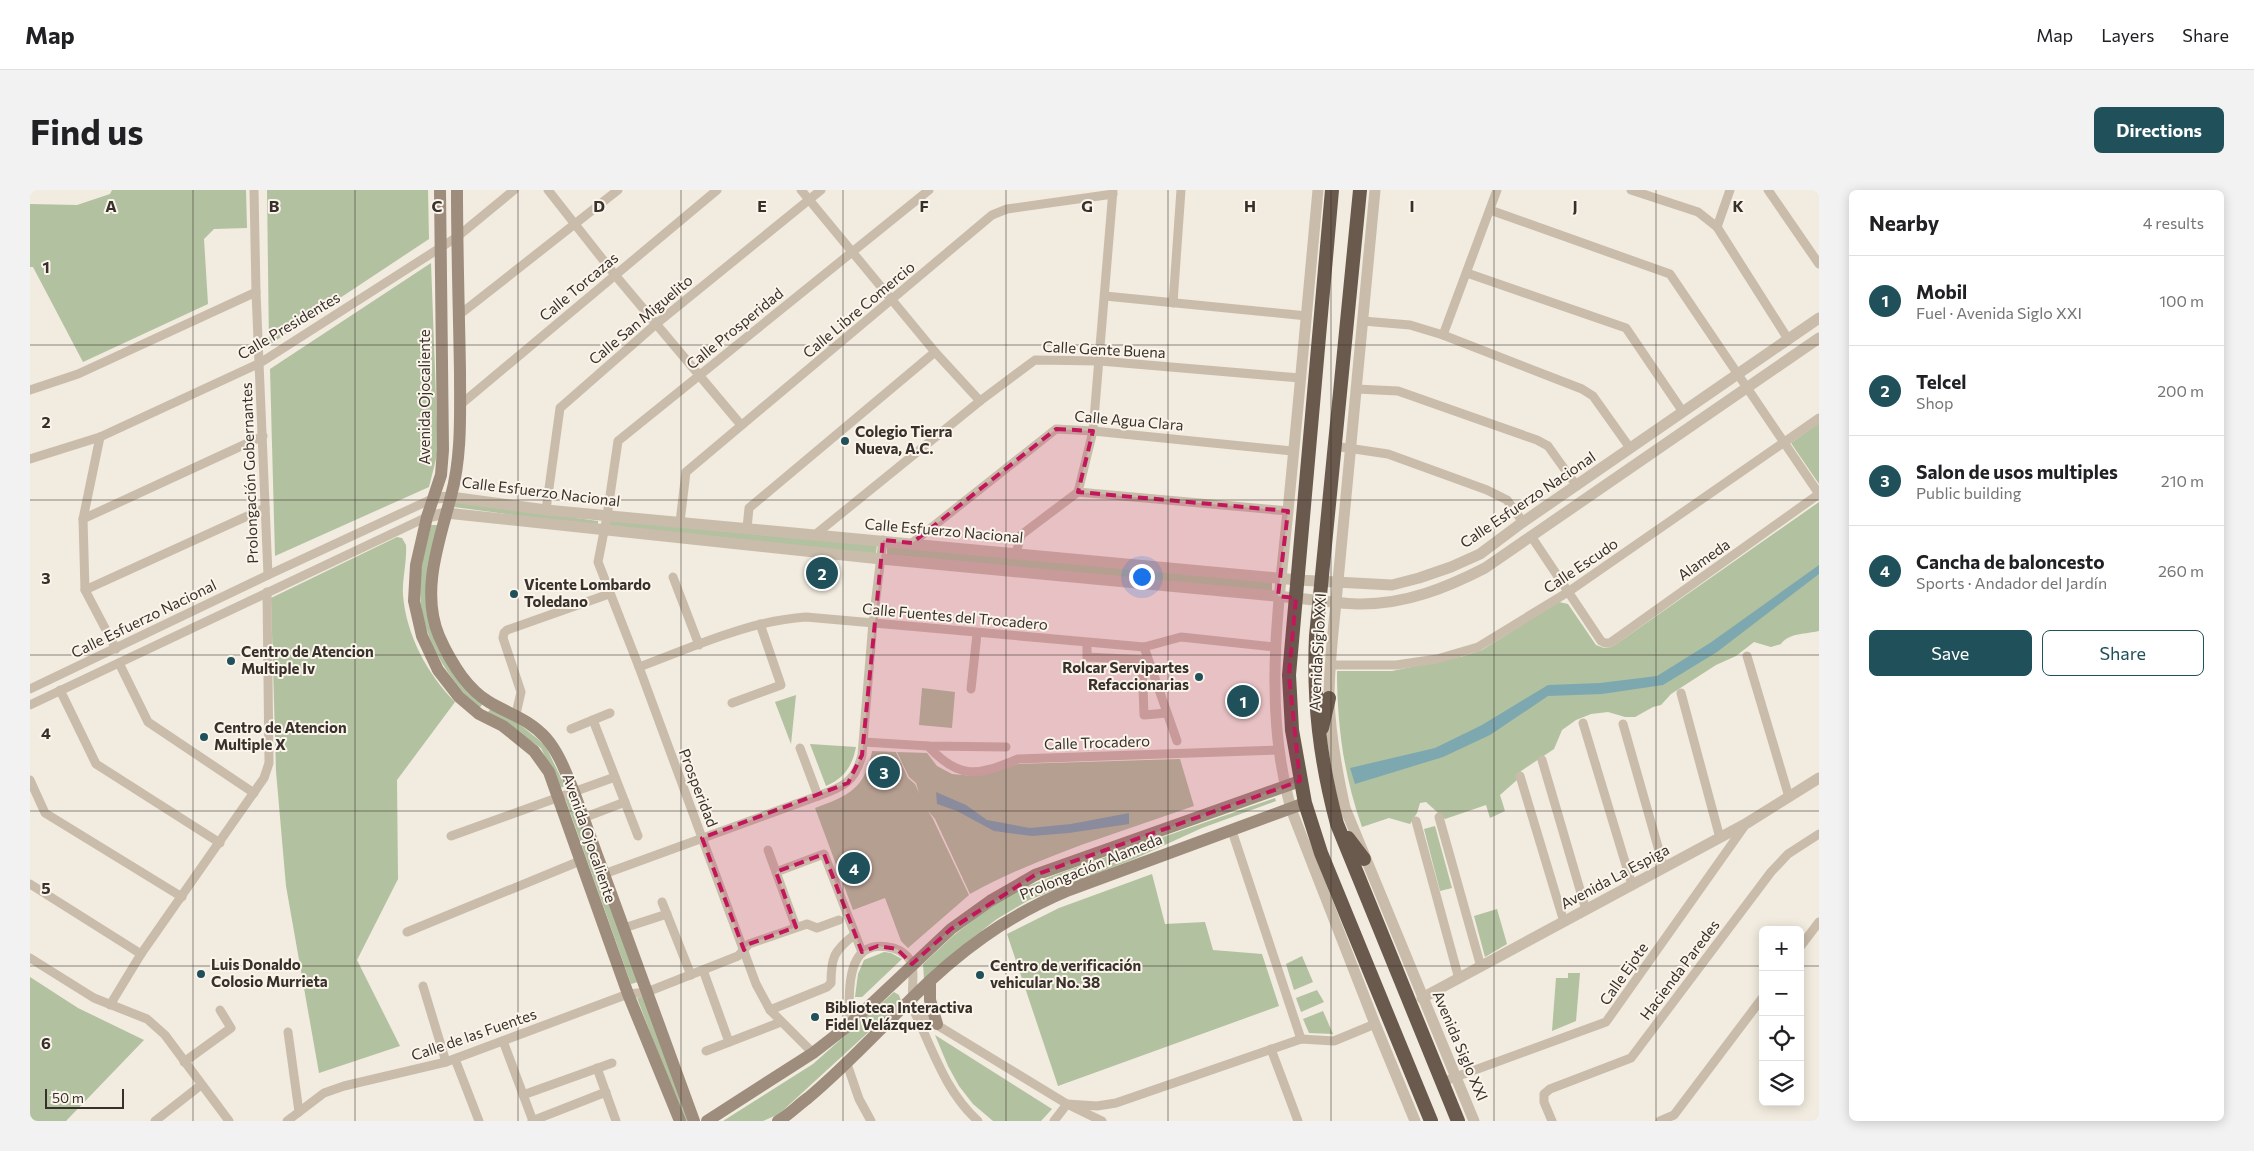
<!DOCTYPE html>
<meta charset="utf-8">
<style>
:root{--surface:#fff;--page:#f2f2f2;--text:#202124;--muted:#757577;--line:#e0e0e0;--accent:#205059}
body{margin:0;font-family:Commissioner,sans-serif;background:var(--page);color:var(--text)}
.controls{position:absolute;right:15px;bottom:15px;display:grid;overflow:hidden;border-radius:8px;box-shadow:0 2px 12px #0003}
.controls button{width:45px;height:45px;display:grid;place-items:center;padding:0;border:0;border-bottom:1px solid var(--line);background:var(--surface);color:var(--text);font:25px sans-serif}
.scale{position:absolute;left:15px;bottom:12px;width:79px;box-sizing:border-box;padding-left:5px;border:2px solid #38302a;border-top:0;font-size:14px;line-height:18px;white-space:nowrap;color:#38302a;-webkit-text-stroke:4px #faf4eb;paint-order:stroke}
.you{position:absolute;left:1111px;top:386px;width:18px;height:18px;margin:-12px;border:4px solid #fff;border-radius:50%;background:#1a73e8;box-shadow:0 0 0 8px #1a73e833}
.badge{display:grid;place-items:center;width:32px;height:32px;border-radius:50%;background:var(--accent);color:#fff;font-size:16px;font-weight:700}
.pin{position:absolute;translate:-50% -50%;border:2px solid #fff;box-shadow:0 1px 5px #0006}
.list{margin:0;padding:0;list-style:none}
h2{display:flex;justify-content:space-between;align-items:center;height:65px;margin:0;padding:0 20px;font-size:21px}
h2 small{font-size:16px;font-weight:400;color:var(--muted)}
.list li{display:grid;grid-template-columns:32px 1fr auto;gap:15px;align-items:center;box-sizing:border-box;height:90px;padding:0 20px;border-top:1px solid var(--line)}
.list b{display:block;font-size:19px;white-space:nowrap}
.list p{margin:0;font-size:16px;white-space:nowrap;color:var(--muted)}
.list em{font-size:16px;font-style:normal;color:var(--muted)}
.actions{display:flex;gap:10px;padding:15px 20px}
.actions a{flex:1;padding:11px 0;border:1px solid var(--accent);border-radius:8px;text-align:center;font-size:18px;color:var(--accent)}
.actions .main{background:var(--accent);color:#fff}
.icon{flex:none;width:28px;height:28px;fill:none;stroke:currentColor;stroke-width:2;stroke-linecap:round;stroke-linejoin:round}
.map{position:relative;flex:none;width:1789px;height:931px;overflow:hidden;border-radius:8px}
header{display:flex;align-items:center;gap:30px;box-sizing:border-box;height:70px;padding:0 25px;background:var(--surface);border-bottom:1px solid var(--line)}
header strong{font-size:24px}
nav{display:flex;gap:28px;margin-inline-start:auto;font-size:18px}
.intro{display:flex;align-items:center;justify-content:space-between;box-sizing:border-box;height:120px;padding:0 30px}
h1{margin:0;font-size:35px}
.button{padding:12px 22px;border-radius:8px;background:var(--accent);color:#fff;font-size:18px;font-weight:700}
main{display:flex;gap:30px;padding:0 30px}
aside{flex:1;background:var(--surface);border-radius:8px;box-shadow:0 2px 12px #0003}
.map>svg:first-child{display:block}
.green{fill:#b2c19f}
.water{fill:#7ea8af}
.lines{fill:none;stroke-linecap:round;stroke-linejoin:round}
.minor{stroke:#cabcaa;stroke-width:9}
.tertiary{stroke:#cabcaa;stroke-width:11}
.secondary{stroke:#9e8c7c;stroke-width:12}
.trunk{stroke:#6a5a4e;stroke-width:14}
.marked{fill:#c2185b;fill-opacity:0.2;stroke:#c2185b;stroke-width:4;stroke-dasharray:10 6;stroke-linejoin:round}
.grid{fill:none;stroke:#38302a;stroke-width:1;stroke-opacity:0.55}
.poi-dot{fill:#205059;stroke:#faf4eb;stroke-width:2}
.labels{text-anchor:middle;stroke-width:4;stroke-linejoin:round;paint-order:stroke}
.street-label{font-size:15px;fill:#38302a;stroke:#faf4eb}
.poi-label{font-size:15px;font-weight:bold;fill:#38302a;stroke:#faf4eb;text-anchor:start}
.grid-label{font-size:16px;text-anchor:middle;font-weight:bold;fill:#38302a;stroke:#faf4eb;stroke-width:4;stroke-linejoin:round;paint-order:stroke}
</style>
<header>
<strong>Map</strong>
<nav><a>Map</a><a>Layers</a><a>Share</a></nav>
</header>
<div class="intro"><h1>Find us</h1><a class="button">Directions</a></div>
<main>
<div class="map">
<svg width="1789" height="931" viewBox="0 0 1789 931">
<rect width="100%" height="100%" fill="#f2ebdf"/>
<g class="green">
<path d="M 82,0 L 216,0 L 217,38 L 184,39 L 174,49 L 178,114 L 53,172 L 3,77 L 0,77 L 0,14 L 47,15 L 80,4 Z"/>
<path d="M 237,0 L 398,0 L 399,49 L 239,155 Z"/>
<path d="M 401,73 L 408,261 L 399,297 L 245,366 L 240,179 Z"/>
<path d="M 1789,233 L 1789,294 L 1761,253 Z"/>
<path d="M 425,311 L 568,331 L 568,336 L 424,317 Z"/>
<path d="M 1789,312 L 1789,441 C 1777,444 1758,443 1751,454 L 1741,457 L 1724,452 L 1706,466 L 1686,475 L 1641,504 L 1631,515 L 1623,517 L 1605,527 L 1595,527 L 1578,522 L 1561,524 L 1546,530 L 1532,540 L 1524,559 L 1491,581 L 1487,590 L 1470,605 L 1475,621 L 1460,628 L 1456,615 L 1415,629 L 1396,612 L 1390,613 L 1387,623 L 1380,634 L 1359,628 L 1332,637 C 1314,586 1307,536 1307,481 L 1362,481 L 1434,466 L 1452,460 L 1529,412 L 1538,414 L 1566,455 L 1574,458 L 1582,457 Z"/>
<path d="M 580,329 L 847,354 L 846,364 L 578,338 Z"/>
<path d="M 401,335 L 408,335 L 399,421 L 454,513 L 448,519 C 412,481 384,436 391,381 C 393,366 398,350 401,335 Z"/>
<path d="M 367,347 L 372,348 L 376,355 C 377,372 372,389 373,405 C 376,445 398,485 425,512 L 367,590 L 368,689 L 327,770 L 370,856 L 289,883 L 256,696 L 246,581 L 241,408 Z"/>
<path d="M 857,356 L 1242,391 L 1242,401 L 857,366 Z"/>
<path d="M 892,498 L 925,502 L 922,538 L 889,535 Z"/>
<path d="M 766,505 L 761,554 L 745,512 Z"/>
<path d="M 462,517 L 493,537 L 515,555 L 535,596 L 530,598 L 511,558 L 458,522 Z"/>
<path d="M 780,554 L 826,557 C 822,577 814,588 796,596 Z"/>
<path d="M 842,561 L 866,562 L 878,588 L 885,594 L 889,603 L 886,593 L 879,587 L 867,562 L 897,563 L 907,576 L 922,584 L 944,586 L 988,574 L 1150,569 L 1164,616 C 1088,643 1011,665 940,704 L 905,629 L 898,621 L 903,629 L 939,705 L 878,758 L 871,751 L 855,708 L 823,720 L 785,618 C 818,606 835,599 842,561 Z"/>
<path d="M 540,607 L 608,792 L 601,794 L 535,608 Z"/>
<path d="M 1245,608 L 1246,611 L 1172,638 L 1104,669 L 999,710 L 967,729 L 929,758 L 894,789 L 893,774 L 924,745 L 959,718 L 991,699 L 1030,683 Z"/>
<path d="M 1405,636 L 1422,698 L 1410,701 L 1394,639 Z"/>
<path d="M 1122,684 L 1135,734 L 1175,732 L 1183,760 L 1232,764 L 1249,816 L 1028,896 L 977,744 L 1029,718 Z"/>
<path d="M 1467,719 L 1477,754 L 1455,767 L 1444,726 Z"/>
<path d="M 854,762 L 861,763 L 872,769 L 832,807 L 825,807 L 828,784 L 834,770 Z"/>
<path d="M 1272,766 L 1283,792 L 1264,800 L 1256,774 Z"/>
<path d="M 1538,783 L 1550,783 L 1546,831 L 1522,841 L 1526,788 L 1538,788 Z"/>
<path d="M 0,787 L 48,818 L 114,850 L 36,931 L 0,931 Z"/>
<path d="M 1287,800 L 1294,812 L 1271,822 L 1266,808 Z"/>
<path d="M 864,802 L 869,805 L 871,811 L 868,815 L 749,924 L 733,931 L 693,931 L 783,874 Z"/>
<path d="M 613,806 L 659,931 L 654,931 L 607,808 Z"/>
<path d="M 1293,821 L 1303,844 L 1279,843 L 1273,829 Z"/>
<path d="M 905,845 L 1022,919 L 1011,931 L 963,931 L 943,914 L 929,896 L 918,876 Z"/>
</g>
<g class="water">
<path d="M 1789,375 L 1789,384 L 1687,462 L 1633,495 L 1572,504 L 1518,506 L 1460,545 L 1413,567 L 1325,594 L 1320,578 L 1405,558 L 1452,535 L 1518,495 L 1570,493 L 1627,486 L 1680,453 Z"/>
<path d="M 906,602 L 936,615 L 957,630 L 1000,638 L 1041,634 L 1099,623 L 1099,634 L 1039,643 L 1002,646 L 964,641 L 927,621 L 907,614 Z"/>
</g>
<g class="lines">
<g class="minor">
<path d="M 224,0 L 226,102 L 238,385"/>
<path d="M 518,0 L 585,85 L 711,235"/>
<path d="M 771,0 L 905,162 L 950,211"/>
<path d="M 1601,0 L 1668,22 L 1687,37 L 1758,149"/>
<path d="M 1738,0 L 1789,74"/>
<path d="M 1460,20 L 1640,84 L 1789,304 L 1580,453 L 1575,453 L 1571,451 L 1501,346"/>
<path d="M 1687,37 L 1700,0"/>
<path d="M 1437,83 L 1596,138 L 1653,222"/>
<path d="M 1075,106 L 1277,126"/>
<path d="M 1143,113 L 1151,0"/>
<path d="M 429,125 L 588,0"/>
<path d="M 1333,131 L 1380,135 L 1413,145 L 1552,199 L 1563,206 L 1600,258"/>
<path d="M 1413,145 L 1467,0"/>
<path d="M 1326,199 L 1368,201 L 1507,250 L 1518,256 L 1546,295"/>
<path d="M 0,200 L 48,184 L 226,102"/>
<path d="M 430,215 L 687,0"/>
<path d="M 70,247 L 53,329 L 55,400 L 86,459"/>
<path d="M 1304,256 L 1358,264 L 1457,300 L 1477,310 L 1493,332"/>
<path d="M 0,269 L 70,247 L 230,173 L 427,47 L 484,0"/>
<path d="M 1048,302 L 1063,241 L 1083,0"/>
<path d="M 516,320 L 530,218 L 626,134 L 791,0"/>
<path d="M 53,329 L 233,246"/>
<path d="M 650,332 L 656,282 L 962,25 L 977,19 L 1083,4"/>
<path d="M 717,338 L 719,318 L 905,162"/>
<path d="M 786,344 L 950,211 L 1005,170 L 1070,171 L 1270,188"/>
<path d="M 882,353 L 1026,239 L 1063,241 L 1262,261"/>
<path d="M 986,363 L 991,345 L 1048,302 L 1258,321"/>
<path d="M 643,387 L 669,455"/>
<path d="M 55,400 L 235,318"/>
<path d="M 1057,453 L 1057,467 L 1117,470"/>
<path d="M 1114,457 L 1147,551"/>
<path d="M 1717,466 L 1759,607"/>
<path d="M 1112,470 L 1114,525 L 1137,523"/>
<path d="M 89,473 L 118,532 L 224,603"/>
<path d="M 1301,475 L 1366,475 L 1407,469 L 1448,457 L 1538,402 L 1789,228"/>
<path d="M 609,477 C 663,457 718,431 776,427 L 1114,457 L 1151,447 L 1244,457"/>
<path d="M 0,499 L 238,385 L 404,308"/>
<path d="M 941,499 L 947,444"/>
<path d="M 30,500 L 66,574 L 190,653"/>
<path d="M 1651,503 L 1690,648"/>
<path d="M 702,513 L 751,495 L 730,434"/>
<path d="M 0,515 L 397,327"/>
<path d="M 486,524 L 491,502 L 473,448 L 474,443 L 477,440 L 579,404"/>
<path d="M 563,530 L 608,646"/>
<path d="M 1553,533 L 1602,695"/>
<path d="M 1593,534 L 1634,678"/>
<path d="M 541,539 L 580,523"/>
<path d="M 834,552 L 898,556 L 976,557"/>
<path d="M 898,556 C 929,590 948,586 988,569 L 1249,560"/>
<path d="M 770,558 L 788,606"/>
<path d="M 1512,570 L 1556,720"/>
<path d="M 1490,586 L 1534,732"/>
<path d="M 0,590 L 15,623 L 152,707"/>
<path d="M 1409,627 L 1451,777"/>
<path d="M 553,628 L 595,612"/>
<path d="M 1386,631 L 1429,789"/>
<path d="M 1202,641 L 1271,849"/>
<path d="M 421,646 L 585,587"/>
<path d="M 738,660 L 766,737"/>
<path d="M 746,682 L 794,664 L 832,762"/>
<path d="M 574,684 L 788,606 C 813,597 825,592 832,565 L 843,432 L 853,350"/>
<path d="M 0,694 L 111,764"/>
<path d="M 632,712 L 661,785"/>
<path d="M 594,738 L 637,724"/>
<path d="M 377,742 L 550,671"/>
<path d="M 1770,757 L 1789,732"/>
<path d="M 0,768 L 64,808 L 117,829 L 135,845 L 199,931"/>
<path d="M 673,780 L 699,852"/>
<path d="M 393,796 L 416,872"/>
<path d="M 80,815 L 111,764 L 234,588 L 239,573 L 237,402"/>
<path d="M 740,820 L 797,797 L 801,793 C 801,767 804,761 824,745"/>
<path d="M 884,821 C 903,860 915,901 948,931"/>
<path d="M 819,835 C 820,803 813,746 863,758 C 871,760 880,767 882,775 C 885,789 880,804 884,821 L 1037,914 L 1072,931"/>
<path d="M 258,842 L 269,922"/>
<path d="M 473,851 L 503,931"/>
<path d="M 1241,859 L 1268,931"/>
<path d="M 676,861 L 751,832"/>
<path d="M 783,863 L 740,820 L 726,794 L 609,477 L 568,372 L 577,326 L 588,251 L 899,0"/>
<path d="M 425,869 L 449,931"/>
<path d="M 154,872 L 201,838 L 190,820"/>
<path d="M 817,874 L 829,909 L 841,931"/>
<path d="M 567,878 L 586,931"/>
<path d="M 1412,892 L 1576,832 L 1716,634"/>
<path d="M 493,905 L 582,873"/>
<path d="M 125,931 L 171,895"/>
<path d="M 257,931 L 294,903 L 314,896 L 416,872 L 598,804 L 617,802 L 708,766 L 719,754 L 777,734 L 787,738 L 809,730"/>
<path d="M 502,931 L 576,902"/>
<path d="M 1024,931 L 1037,914 L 1067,916 L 1086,913 L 1271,849 L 1304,851 L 1345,834"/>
<path d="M 1522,931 L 1514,912 L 1514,904 L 1520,899 L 1601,868 L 1741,682 L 1758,664 L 1789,644"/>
<path d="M 1630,931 L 1644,925 L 1733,807"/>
</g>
<g class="tertiary">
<path d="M 1288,0 C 1279,107 1268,214 1258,321 C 1248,421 1233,519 1261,619 L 1345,834 L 1385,931"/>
<path d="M 1345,0 L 1306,412 C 1303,443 1299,476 1299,508 C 1300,545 1307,582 1315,618 L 1444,931"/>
<path d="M 405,308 L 421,307 L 516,320 L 1268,390 L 1362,395 L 1389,388 L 1421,377 L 1450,364 L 1493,332 L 1789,128"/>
<path d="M 397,327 L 416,323 L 851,369 L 1266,408 C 1288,410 1310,414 1331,414 C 1376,414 1416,398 1455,378 L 1789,148"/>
<path d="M 1392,808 L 1717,633 L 1789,588"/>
</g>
<g class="secondary">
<path d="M 410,0 L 413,260 L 411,285 L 397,327 L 386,375 L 384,411 L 392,446 L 408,480 L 429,507 L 449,524 L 473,536 L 504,561 L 519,582 L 598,804 L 650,931"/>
<path d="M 427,0 C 427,61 429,121 430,182 C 430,223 432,266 421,306 C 410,349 390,401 409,446 C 420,471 436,498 459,512 C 479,524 499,529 516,548 C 529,563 536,583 544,602 L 664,931"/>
<path d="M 900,792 L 900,810 L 907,834"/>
<path d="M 677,931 L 783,863 L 819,835 L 921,739 L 960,711 L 1005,685 L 1270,591"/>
<path d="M 748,931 C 759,925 768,915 778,908 C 815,877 846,843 880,810 C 929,761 975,727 1039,700 L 1275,613"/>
</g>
<g class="trunk">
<path d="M 1302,0 L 1259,485 L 1262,540 L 1275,613 L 1291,663 L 1401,931"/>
<path d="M 1330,0 L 1286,446 C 1283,512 1290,570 1307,634 L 1428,931"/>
<path d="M 1292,538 L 1299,508"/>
<path d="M 1318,648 L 1334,669"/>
</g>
</g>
<path class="marked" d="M 1026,239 L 1063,241 L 1048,302 L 1258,321 L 1248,406 L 1266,408 L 1259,485 L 1270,591 L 1005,685 L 921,739 L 882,774 L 867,759 L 848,756 L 832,762 L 794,664 L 746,682 L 766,737 L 719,754 L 714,760 L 672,648 L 818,593 L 832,565 L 853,350 L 882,353 Z"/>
<path class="grid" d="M 163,0 L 163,931M 325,0 L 325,931M 488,0 L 488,931M 651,0 L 651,931M 813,0 L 813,931M 976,0 L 976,931M 1138,0 L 1138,931M 1301,0 L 1301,931M 1464,0 L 1464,931M 1626,0 L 1626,931M 0,155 L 1789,155M 0,310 L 1789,310M 0,465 L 1789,465M 0,621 L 1789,621M 0,776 L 1733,776M 1770,776 L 1789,776"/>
<g class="poi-dot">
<circle cx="815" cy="251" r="5"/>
<circle cx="484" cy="404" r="5"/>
<circle cx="201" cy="471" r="5"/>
<circle cx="1169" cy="487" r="5"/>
<circle cx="174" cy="547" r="5"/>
<circle cx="171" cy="784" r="5"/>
<circle cx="950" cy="785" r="5"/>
<circle cx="785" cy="827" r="5"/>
</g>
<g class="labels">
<g class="street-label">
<text transform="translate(549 97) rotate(-40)" y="5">Calle Torcazas</text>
<text transform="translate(829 120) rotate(-40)" y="5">Calle Libre Comercio</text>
<text transform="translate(611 130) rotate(-40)" y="5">Calle San Miguelito</text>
<text transform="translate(259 136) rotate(-31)" y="5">Calle Presidentes</text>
<text transform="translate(705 139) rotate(-39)" y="5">Calle Prosperidad</text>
<text transform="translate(1074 160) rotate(3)" y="5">Calle Gente Buena</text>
<text transform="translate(395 207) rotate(-90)" y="5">Avenida Ojocaliente</text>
<text transform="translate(1099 231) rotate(5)" y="5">Calle Agua Clara</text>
<text transform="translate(220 283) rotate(-92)" y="5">Prolongación Gobernantes</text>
<text transform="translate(511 302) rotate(7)" y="5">Calle Esfuerzo Nacional</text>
<text transform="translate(1498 310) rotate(-34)" y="5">Calle Esfuerzo Nacional</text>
<text transform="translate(914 341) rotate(5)" y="5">Calle Esfuerzo Nacional</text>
<text transform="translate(1674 370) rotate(-35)" y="5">Alameda</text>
<text transform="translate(1551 376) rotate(-34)" y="5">Calle Escudo</text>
<text transform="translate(925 427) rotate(5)" y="5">Calle Fuentes del Trocadero</text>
<text transform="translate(114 429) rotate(-26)" y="5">Calle Esfuerzo Nacional</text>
<text transform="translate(1288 462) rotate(-87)" y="5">Avenida Siglo XXI</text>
<text transform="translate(1067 553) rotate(-2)" y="5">Calle Trocadero</text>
<text transform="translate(668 598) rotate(69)" y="5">Prosperidad</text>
<text transform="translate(559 648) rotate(71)" y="5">Avenida Ojocaliente</text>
<text transform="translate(1061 677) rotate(-22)" y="5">Prolongación Alameda</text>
<text transform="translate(1585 687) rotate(-28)" y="5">Avenida La Espiga</text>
<text transform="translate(1650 780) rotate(-53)" y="5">Hacienda Paredes</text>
<text transform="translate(1594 784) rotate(-55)" y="5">Calle Ejote</text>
<text transform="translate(444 845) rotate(-19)" y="5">Calle de las Fuentes</text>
<text transform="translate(1430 856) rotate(67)" y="5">Avenida Siglo XXI</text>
</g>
<g class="poi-label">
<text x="825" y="247">Colegio Tierra<tspan x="825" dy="17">Nueva, A.C.</tspan></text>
<text x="494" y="400">Vicente Lombardo<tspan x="494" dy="17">Toledano</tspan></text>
<text x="211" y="467">Centro de Atencion<tspan x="211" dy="17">Multiple Iv</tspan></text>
<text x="1159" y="483" text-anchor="end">Rolcar Servipartes<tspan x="1159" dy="17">Refaccionarias</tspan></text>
<text x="184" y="543">Centro de Atencion<tspan x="184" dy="17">Multiple X</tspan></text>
<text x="181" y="780">Luis Donaldo<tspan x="181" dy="17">Colosio Murrieta</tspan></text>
<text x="960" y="781">Centro de verificación<tspan x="960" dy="17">vehicular No. 38</tspan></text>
<text x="795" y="823">Biblioteca Interactiva<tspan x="795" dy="17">Fidel Velázquez</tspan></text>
</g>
</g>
<g class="grid-label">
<text x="81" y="22">A</text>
<text x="244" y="22">B</text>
<text x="407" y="22">C</text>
<text x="569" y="22">D</text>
<text x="732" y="22">E</text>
<text x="894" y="22">F</text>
<text x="1057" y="22">G</text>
<text x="1220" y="22">H</text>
<text x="1382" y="22">I</text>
<text x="1545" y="22">J</text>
<text x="1708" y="22">K</text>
<text x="16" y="83">1</text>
<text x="16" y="238">2</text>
<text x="16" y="394">3</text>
<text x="16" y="549">4</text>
<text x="16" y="704">5</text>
<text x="16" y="859">6</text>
</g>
</svg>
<div class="controls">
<button>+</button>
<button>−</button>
<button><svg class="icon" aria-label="locate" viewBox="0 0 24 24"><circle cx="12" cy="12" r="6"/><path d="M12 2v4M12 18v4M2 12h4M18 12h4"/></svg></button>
<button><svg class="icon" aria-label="layers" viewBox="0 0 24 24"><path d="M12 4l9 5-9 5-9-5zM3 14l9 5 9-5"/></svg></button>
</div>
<div class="scale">50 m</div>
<div class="you"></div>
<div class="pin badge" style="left:1213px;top:511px">1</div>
<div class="pin badge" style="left:792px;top:383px">2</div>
<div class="pin badge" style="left:854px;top:582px">3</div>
<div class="pin badge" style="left:824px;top:678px">4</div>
</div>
<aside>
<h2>Nearby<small>4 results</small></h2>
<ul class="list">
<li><span class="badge">1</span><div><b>Mobil</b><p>Fuel · Avenida Siglo XXI</p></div><em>100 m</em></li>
<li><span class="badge">2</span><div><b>Telcel</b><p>Shop</p></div><em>200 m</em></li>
<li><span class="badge">3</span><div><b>Salon de usos multiples</b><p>Public building</p></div><em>210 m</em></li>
<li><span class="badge">4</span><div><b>Cancha de baloncesto</b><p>Sports · Andador del Jardín</p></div><em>260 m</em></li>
</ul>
<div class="actions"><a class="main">Save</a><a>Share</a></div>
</aside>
</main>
